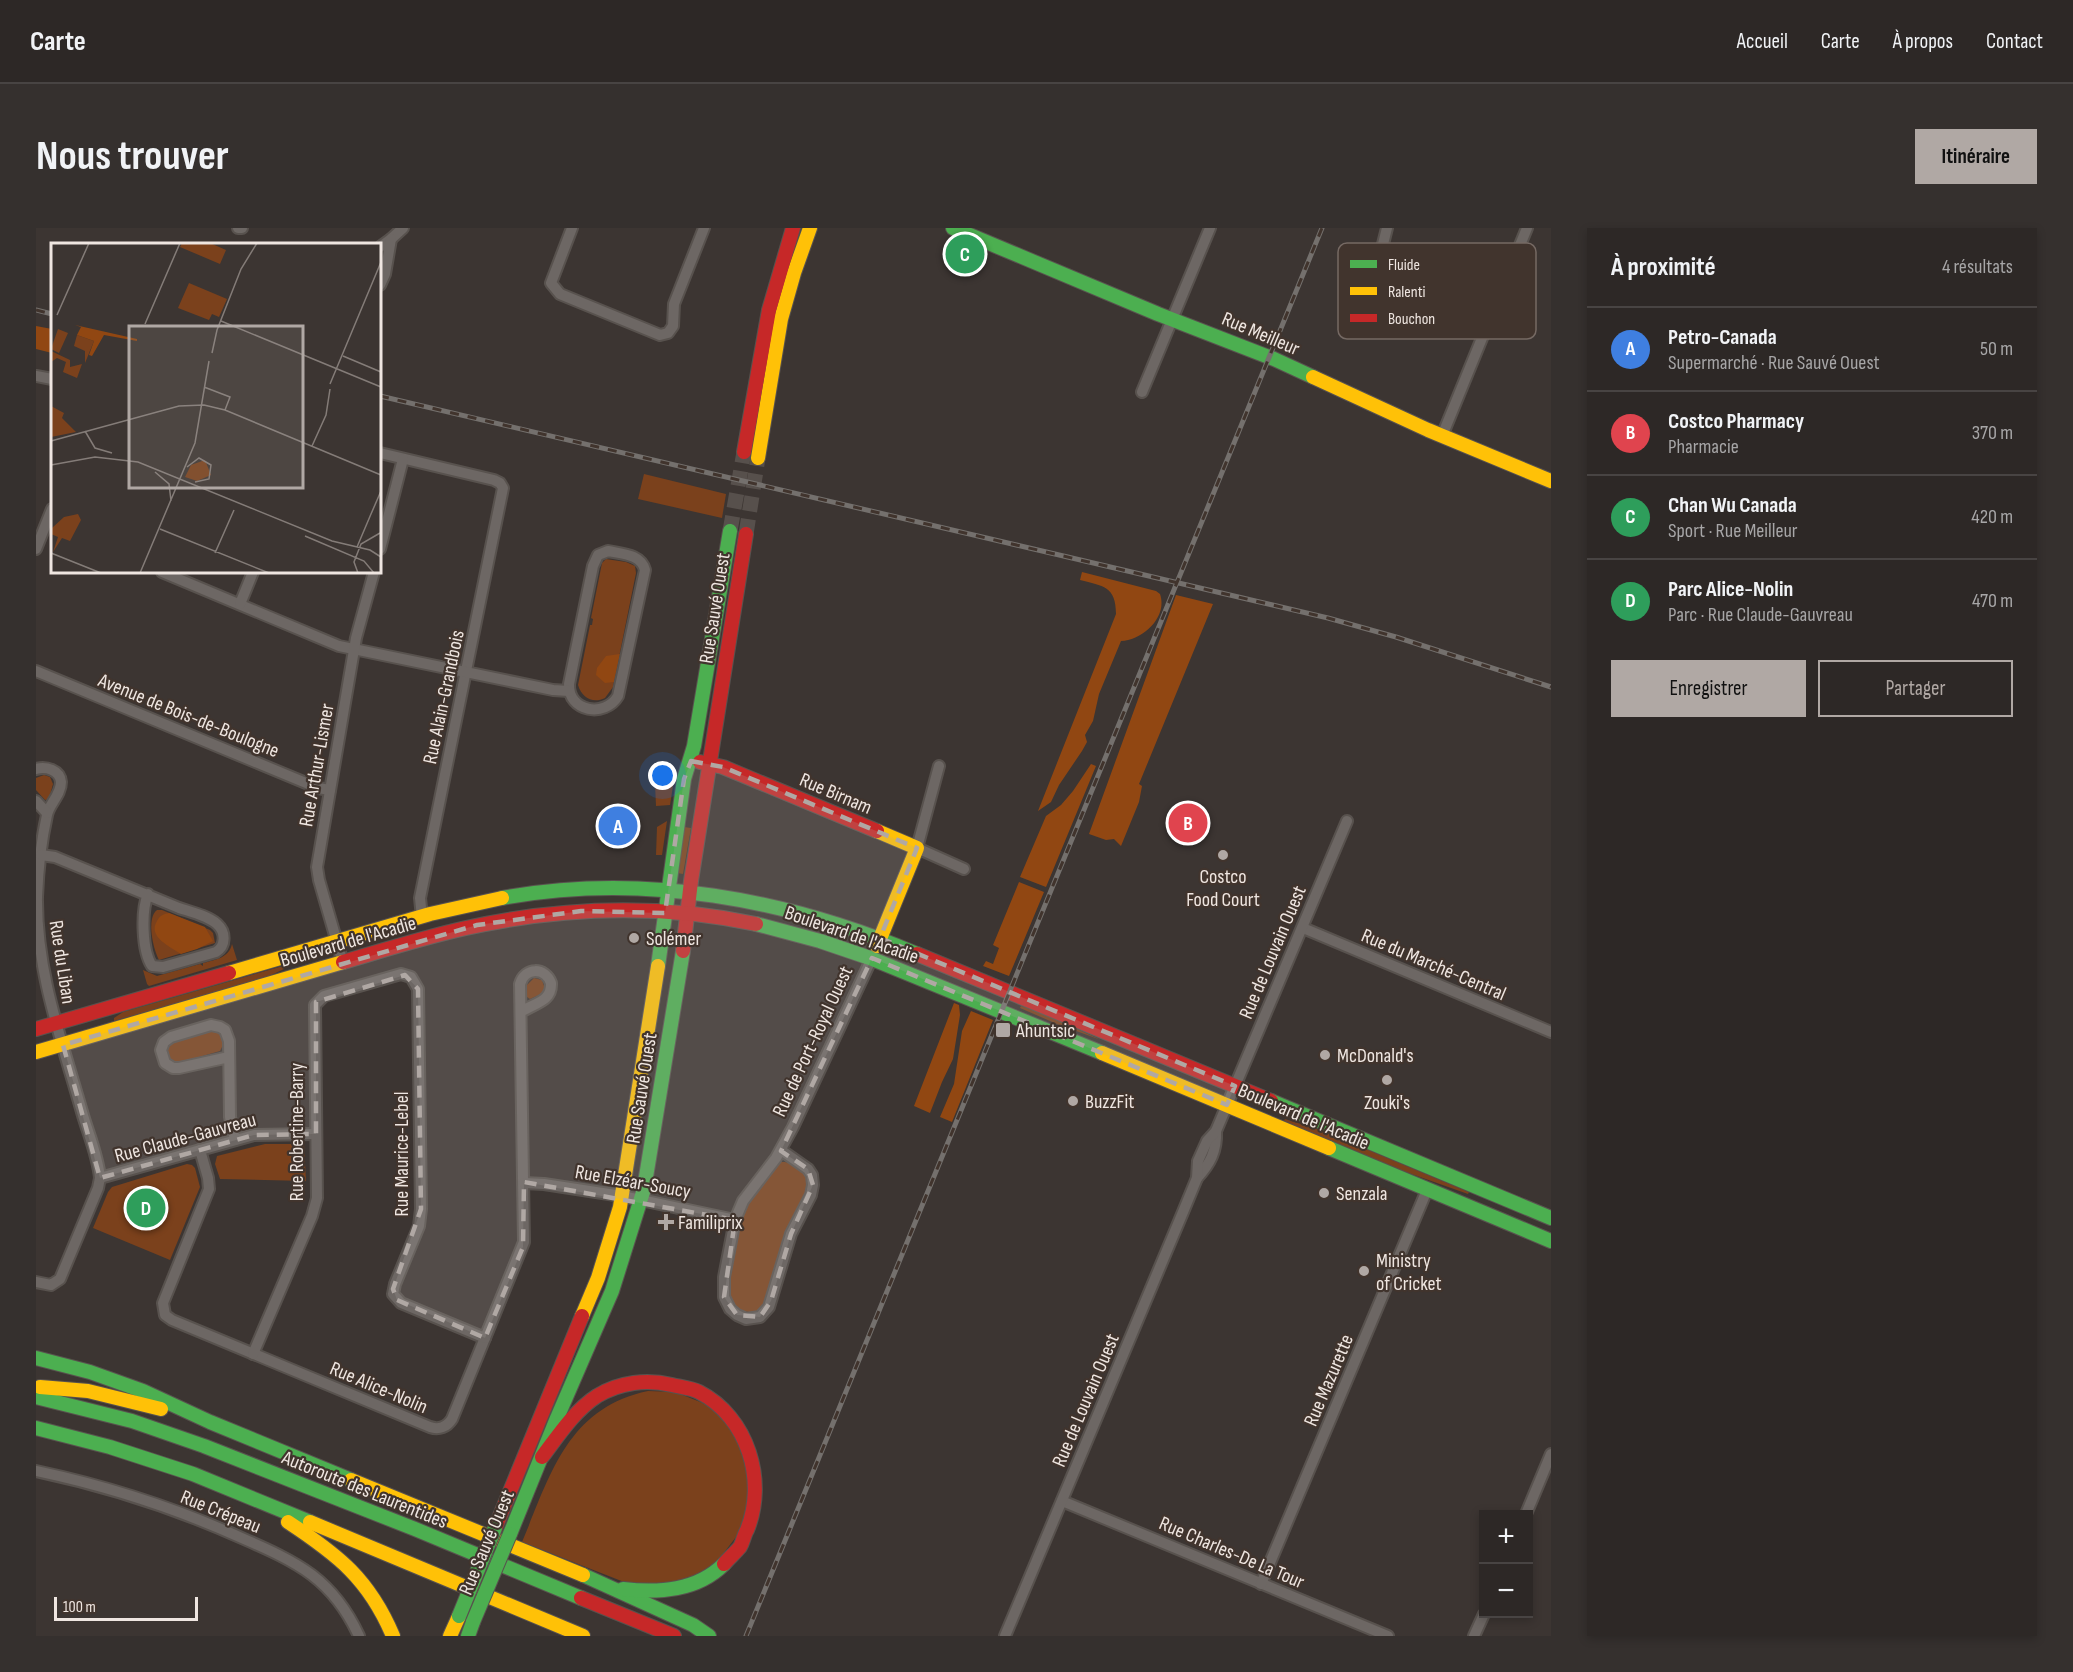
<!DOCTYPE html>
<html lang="fr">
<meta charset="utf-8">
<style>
:root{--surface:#2d2826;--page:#35302e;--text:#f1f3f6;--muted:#a7a6a7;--line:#484443;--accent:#b0a8a4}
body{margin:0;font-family:"Sofia Sans Condensed",sans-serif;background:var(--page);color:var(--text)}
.controls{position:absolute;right:18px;bottom:18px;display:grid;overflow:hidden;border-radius:0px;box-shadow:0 3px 9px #0003}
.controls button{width:54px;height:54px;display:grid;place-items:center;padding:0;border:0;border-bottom:2px solid var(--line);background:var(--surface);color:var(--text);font:30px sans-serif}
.scale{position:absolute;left:18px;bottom:15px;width:144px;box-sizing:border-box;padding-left:6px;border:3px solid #efe6e1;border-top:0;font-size:16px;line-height:21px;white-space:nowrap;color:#efe6e1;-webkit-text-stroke:4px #41342d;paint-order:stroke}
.you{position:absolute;left:627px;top:548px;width:21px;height:21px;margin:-15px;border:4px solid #fff;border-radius:50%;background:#1a73e8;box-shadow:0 0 0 9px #1a73e833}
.badge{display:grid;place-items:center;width:39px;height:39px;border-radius:50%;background:var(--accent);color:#fff;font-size:20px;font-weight:700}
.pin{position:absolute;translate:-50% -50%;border:3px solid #fff;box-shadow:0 2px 6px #0006}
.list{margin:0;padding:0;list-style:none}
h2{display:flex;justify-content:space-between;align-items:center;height:78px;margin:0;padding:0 24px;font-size:26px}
h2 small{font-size:20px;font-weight:400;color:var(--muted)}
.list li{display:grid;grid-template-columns:39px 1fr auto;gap:18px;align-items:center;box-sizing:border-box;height:84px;padding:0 24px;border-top:2px solid var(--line)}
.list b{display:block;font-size:22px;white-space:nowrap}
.list p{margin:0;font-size:20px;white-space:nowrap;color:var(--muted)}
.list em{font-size:20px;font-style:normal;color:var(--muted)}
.actions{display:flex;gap:12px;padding:18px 24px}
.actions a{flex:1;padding:14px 0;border:2px solid var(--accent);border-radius:0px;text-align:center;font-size:21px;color:var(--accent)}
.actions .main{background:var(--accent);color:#111}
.map{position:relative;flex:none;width:1515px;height:1408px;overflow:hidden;border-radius:0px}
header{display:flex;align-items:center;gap:36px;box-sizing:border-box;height:84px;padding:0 30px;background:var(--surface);border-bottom:2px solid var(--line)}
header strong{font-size:28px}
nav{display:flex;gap:33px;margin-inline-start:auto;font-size:21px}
.intro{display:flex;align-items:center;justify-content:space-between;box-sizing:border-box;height:144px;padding:0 36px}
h1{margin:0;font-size:42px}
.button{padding:15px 27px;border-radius:0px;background:var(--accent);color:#111;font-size:21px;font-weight:700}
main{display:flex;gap:36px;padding:0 36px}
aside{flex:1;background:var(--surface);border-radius:0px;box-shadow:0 3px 9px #0003}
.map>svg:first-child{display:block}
.green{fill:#7b411c}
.forest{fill:#914712}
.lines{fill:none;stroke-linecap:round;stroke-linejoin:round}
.secondary-tunnel{stroke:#57504c;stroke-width:15;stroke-dasharray:15 8;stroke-linecap:butt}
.street-casing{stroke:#58524e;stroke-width:14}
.fast-casing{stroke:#58524e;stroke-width:16}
.slow-casing{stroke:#58524e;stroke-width:16}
.jam-casing{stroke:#58524e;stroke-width:16}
.street{stroke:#6d6764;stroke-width:10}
.fast{stroke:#4caf50;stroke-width:14}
.slow{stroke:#ffc107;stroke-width:14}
.jam{stroke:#c62828;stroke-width:14}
.rail-casing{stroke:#74706d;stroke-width:5}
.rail{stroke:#41342d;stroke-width:3;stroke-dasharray:9;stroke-linecap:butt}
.fast-bridge-casing{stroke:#58524e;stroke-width:16;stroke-linecap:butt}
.fast-bridge{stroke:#4caf50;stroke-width:14}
.marked{fill:#b0a8a4;fill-opacity:0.2;stroke:#b0a8a4;stroke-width:4.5;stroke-dasharray:12 8;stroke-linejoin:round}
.poi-dot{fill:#b0a8a4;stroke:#41342d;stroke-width:2}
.labels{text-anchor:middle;stroke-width:4.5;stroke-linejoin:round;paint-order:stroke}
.street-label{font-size:20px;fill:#efe6e1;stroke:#41342d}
.poi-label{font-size:20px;fill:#efe6e1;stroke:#41342d;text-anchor:start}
.inset-road{fill:none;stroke:#847c78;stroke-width:1.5}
.view{fill:#b0a8a4;fill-opacity:0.15;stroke:#b0a8a4;stroke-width:3}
.inset-edge{fill:none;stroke:#efe6e1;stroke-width:3}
.key{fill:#41342d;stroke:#756963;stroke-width:1.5}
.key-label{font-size:16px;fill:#efe6e1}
</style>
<header>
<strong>Carte</strong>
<nav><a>Accueil</a><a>Carte</a><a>À propos</a><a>Contact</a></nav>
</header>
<div class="intro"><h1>Nous trouver</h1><a class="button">Itinéraire</a></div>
<main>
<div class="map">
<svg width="1515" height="1408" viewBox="0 0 1515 1408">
<rect width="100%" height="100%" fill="#3c3532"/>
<g class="green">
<path d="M 608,246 L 690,266 L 686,290 L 602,271 Z"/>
<path d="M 570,331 L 590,334 L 599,338 L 600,345 L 577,459 L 569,470 C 557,476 546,470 542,457 L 554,397 L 556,397 L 557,391 L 555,390 L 566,335 Z"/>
<path d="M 639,545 L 634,577 L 620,578 L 619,556 Z"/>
<path d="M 8,547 L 14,549 L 17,556 L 13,571 L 9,572 L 0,562 L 0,550 Z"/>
<path d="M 631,593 L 626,627 L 620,627 L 621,599 Z"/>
<path d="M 648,599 L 655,600 L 647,646 L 641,645 Z"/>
<path d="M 121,682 L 126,682 L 174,702 L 177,705 L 179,715 L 123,732 C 117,721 110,690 121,682 Z"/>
<path d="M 196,716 L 201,732 L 113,758 L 111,756 L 107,742 L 121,748 L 164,736 L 167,738 L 167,735 C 179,732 193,730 196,716 Z"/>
<path d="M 247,738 L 248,741 L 231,749 L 78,793 L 78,790 L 87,784 Z"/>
<path d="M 498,750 L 506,752 L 509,761 L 505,766 L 494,771 L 491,769 L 491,757 Z"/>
<path d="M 985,778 L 1004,784 L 1065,812 L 1021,796 L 984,780 Z"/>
<path d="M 177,803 C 186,804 186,810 188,815 L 184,823 L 142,835 L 133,830 L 131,822 L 137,814 Z"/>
<path d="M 1249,891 L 1287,903 L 1433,964 L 1432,966 L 1367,943 L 1248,893 Z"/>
<path d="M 229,916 L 268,916 L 270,953 L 184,951 L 179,936 L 181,928 Z"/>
<path d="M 745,934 C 756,933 772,942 773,954 C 773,968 762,980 756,991 C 743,1016 739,1065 723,1082 C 708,1088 695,1079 692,1064 C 690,1051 704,990 710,978 C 717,965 734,942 745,934 Z"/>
<path d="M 151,936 L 156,937 L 159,940 L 164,959 L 134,1032 L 57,1000 L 72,964 L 76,959 Z"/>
<path d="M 612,1163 L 639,1164 L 682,1181 L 716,1235 L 710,1296 L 680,1335 L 651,1352 L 614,1358 L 588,1354 L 486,1314 C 514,1248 531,1180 612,1163 Z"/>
</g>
<g class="forest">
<path d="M 0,98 L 16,101 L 16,125 L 0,121 Z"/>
<path d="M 1046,344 L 1120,363 L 1124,366 C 1132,389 1107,412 1085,413 L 1063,466 L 1057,493 L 1049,507 L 1051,514 L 1046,523 L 1023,557 L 1015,574 L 1002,583 L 1080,386 C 1080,358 1067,358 1044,352 Z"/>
<path d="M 1140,367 L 1177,376 L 1103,556 L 1106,558 L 1103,574 L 1085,618 L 1078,611 L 1070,612 L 1053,606 Z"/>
<path d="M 584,426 L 578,454 L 569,455 L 560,447 L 561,440 L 570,428 Z"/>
<path d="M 1055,536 L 1060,538 L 1010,659 L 984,649 L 1010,588 L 1025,577 L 1037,563 Z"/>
<path d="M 983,654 L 1008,664 L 973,748 L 947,738 L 950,733 L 957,736 L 963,720 L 957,717 Z"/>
<path d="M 133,685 L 169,699 L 177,713 L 161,721 L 145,726 C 135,719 111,709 121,693 C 124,687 128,686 133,685 Z"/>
<path d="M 918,775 L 923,777 L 924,787 L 917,831 L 906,854 L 894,885 L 878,878 Z"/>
<path d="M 935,783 L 957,792 L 916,894 L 904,889 L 918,856 L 926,803 Z"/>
</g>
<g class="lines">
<g class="secondary-tunnel">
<path d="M 694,303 L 708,224"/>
<path d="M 710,306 L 722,230"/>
</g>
<defs>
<g id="street">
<path d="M 202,0 L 206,0"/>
<path d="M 536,0 L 515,55 L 524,66 L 624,107 L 632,105 L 637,98 L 638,76 L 668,0"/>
<path d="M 1351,0 L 1347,16 L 1354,27 L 1462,72"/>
<path d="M 344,19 L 355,11 L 367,0"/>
<path d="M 344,57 L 349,46 L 355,11"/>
<path d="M 0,148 L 16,151"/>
<path d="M 1106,164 L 1174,0"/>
<path d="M 1406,208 L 1491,0"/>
<path d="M 344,225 L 458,252 L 464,255 L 467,260 L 384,670 L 386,689"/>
<path d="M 0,321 L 16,281"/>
<path d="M 344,321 L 367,231"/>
<path d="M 572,323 C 586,326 605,326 609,342 L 582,468 C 569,490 532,484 533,456 L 557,338 L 562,327 Z"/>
<path d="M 126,344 L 303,418 L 517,462 L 533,463"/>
<path d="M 204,376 L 217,344"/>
<path d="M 0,443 L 282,560 L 294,562"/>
<path d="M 903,538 L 881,620 L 928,641"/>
<path d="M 0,541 C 10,538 24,542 25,554 C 25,567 13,576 11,587 C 5,614 2,643 1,669 C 0,744 26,813 46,884 C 52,905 62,928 64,950 L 62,960 L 24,1051 L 15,1057 L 0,1054"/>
<path d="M 0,573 L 11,585"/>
<path d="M 5,627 L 19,629 C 60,646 102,663 143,680 C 155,684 172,688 181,696 C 190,704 190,718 180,724 L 127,739 L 116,738 C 106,723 105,683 112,666"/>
<path d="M 1267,700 L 1515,804"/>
<path d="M 307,735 L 283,652 L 281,639 L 320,410 L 338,344"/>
<path d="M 193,829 L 143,840 L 137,840 L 129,835 L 125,822 L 128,814 L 135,809 L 175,797 L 184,799 L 189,802 L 193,813 L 194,889 L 199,912"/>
<path d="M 164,922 L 172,950 L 173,961 L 127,1075 L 129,1087 L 136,1092 L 394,1199 C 403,1202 411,1199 416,1191 L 488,1014 L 484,756 C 489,739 509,739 515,755 C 516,774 498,775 485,784"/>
<path d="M 745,922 L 772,941 L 776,947 L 777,957 L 775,967 L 755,1006 L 733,1079 L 724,1089 L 710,1091 L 701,1087 L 694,1081 L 688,1069 L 688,1049 L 699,992 L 707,973 L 740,930 L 757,899 L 836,730"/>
<path d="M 64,950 L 218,907 L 280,906"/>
<path d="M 1161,950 C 1174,936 1181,923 1180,903"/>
<path d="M 488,955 L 508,956 L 586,968 L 699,992"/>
<path d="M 217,1126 L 276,988 L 281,970 L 279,777 L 288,768 L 365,746 L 375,749 L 382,761 L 385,981 L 383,998 L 359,1056 L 357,1066 L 365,1075 L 449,1110"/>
<path d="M 0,1243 C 71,1258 142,1281 208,1311 C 231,1321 256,1332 276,1347 C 297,1363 312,1384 323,1408"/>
<path d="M 1026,1273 L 1352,1408"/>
<path d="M 1490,1286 L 1515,1226"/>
<path d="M 1225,1356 L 1391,962"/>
<path d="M 969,1408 L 1147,984 L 1161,950 L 1162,933 L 1171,913 L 1180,903 L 1311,593"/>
<path d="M 1438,1408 L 1448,1386"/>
</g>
<g id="fast">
<path d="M 917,0 L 1122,86 L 1238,131 L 1277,149"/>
<path d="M 466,670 C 607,644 751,671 881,726"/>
<path d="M 720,696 L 784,713 L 834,730 L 1066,825"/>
<path d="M 622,738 L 648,551 L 658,518 L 694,303"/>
<path d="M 1235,873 L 1515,990"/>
<path d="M 1293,920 L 1515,1013"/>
<path d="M 0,1130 L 54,1144 L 107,1163 L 174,1194 L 315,1252"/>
<path d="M 0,1169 L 96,1193 L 168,1218 L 379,1301 L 545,1370"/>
<path d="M 0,1200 L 74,1219 L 157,1246 L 274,1294"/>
<path d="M 474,1306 L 521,1190 L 576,1063 L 608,961 L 647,723"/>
<path d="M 547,1347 L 657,1397 L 673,1408"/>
<path d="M 587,1361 C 623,1365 661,1363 688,1336"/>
<path d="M 432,1408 L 437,1394"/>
</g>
<g id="slow">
<path d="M 1277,149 L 1392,202 L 1515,253"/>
<path d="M 722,230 L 745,91 L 758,45 L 774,0"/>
<path d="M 841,603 L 881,620 L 841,718"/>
<path d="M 193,745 L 394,686 L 466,670"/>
<path d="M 0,824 L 307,734"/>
<path d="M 1066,825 L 1293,920"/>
<path d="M 546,1088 L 562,1050 L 584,979 L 622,738"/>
<path d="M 4,1159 L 52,1163 L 125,1181"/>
<path d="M 315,1252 L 547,1347"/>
<path d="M 252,1294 C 302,1327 333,1351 357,1408"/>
<path d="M 274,1294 L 547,1408"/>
<path d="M 414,1408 L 423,1388"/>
</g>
<g id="jam">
<path d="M 708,224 L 733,82 L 757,0"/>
<path d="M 664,534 L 687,539 L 841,603"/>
<path d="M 647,723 L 655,653 L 710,306"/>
<path d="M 881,726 L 1235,873"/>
<path d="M 307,734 C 348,722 389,709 430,700 C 525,679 625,676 720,696"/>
<path d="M 0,801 L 193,745"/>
<path d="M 506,1229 C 522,1208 538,1183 561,1168 C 584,1154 611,1151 636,1157 C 644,1159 655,1160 663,1164 C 712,1189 731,1253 711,1302 C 708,1307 707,1314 704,1319 C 699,1325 693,1330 688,1336"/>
<path d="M 459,1300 L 546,1088"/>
<path d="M 545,1370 L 638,1408"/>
</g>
</defs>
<use href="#street" class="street-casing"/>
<use href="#fast" class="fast-casing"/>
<use href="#slow" class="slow-casing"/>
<use href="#jam" class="jam-casing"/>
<use href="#street" class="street"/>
<use href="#fast" class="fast"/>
<use href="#slow" class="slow"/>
<use href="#jam" class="jam"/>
<defs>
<g id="rail">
<path d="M 0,82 L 16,86"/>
<path d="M 344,168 L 1292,390 L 1360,409 L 1515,459"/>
<path d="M 710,1408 L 1286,0"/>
</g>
</defs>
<use href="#rail" class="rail-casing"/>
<use href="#rail" class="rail"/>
<defs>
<g id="fast-bridge">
<path d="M 423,1388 L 459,1300"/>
<path d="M 437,1394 L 474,1306"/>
</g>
</defs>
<use href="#fast-bridge" class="fast-bridge-casing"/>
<use href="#fast-bridge" class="fast-bridge"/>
</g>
<path class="marked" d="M 655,533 L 687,539 L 881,620 L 844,710 L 1199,858 L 1191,877 L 836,730 L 745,923 L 772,941 L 777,957 L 755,1006 L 735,1073 L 724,1089 L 701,1087 L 688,1069 L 699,992 L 488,954 L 487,1019 L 449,1110 L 361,1072 L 357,1061 L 385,981 L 382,761 L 369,747 L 280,774 L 280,906 L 218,907 L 64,950 L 27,817 L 441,697 L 545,683 L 629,685 L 648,551 Z"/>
<g class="poi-dot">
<circle cx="1187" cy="627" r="6"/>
<circle cx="598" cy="710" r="6"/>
<rect x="959" y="794" width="16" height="16" rx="3"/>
<circle cx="1289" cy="827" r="6"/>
<circle cx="1351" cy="852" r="6"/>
<circle cx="1037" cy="873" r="6"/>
<circle cx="1288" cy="965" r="6"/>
<path d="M627 985h6v6h6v6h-6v6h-6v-6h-6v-6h6z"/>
<circle cx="1328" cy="1043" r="6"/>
</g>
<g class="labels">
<g class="street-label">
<text transform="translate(1225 105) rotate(23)" y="7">Rue Meilleur</text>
<text transform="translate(678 380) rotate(-81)" y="7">Rue Sauvé Ouest</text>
<text transform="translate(407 469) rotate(-78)" y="7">Rue Alain-Grandbois</text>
<text transform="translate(153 487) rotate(22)" y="7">Avenue de Bois-de-Boulogne</text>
<text transform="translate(280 537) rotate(-80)" y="7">Rue Arthur-Lismer</text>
<text transform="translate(800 565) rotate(23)" y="7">Rue Birnam</text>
<text transform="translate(816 706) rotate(19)" y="7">Boulevard de l'Acadie</text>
<text transform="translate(312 713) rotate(-16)" y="7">Boulevard de l'Acadie</text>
<text transform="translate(1236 724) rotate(-67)" y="7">Rue de Louvain Ouest</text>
<text transform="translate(27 734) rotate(81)" y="7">Rue du Liban</text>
<text transform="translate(1398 736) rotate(23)" y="7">Rue du Marché-Central</text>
<text transform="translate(776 813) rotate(-65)" y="7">Rue de Port-Royal Ouest</text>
<text transform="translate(605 860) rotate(-81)" y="7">Rue Sauvé Ouest</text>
<text transform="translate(1268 888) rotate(23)" y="7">Boulevard de l'Acadie</text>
<text transform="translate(260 904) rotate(-90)" y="7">Rue Robertine-Barry</text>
<text transform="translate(149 909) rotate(-15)" y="7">Rue Claude-Gauvreau</text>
<text transform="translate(365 926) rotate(-90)" y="7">Rue Maurice-Lebel</text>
<text transform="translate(597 953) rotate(10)" y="7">Rue Elzéar-Soucy</text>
<text transform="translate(1292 1152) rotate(-67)" y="7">Rue Mazurette</text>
<text transform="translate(343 1159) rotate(23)" y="7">Rue Alice-Nolin</text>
<text transform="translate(1049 1172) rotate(-67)" y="7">Rue de Louvain Ouest</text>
<text transform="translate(329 1261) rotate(22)" y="7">Autoroute des Laurentides</text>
<text transform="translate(185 1283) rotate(22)" y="7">Rue Crépeau</text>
<text transform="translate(450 1314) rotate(-67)" y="7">Rue Sauvé Ouest</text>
<text transform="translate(1196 1324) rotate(23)" y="7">Rue Charles-De La Tour</text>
</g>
<g class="poi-label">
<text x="1187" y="655" text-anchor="middle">Costco<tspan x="1187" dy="23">Food Court</tspan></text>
<text x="610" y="717">Solémer</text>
<text x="980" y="809">Ahuntsic</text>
<text x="1301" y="834">McDonald's</text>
<text x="1049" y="880">BuzzFit</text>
<text x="1351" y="881" text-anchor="middle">Zouki's</text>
<text x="1300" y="972">Senzala</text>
<text x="642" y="1001">Familiprix</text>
<text x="1340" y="1039">Ministry<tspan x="1340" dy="23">of Cricket</tspan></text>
</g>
</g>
<g transform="translate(15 15)">
<rect width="330" height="330" fill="#3c3532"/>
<path d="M 131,0 L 159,0 L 175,7 L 169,21 L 129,4 ZM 138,40 L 176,56 L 168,74 L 161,71 L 158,77 L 127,65 ZM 7,86 L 17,90 L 8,110 L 0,106 ZM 26,92 L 43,98 L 34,120 L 34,108 L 23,103 ZM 0,108 L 19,117 L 19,124 L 31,121 L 26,135 L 12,129 L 15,119 L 6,115 L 0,119 ZM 0,163 L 13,170 L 11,175 L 25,189 L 0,194 ZM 154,217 L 160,232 L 146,238 L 134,234 L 140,222 ZM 27,271 L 30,277 L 19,298 L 11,295 L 2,309 L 7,294 L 0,291 L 1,285 L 13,274 Z" fill="#7b411c"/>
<path d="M 24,82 L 86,96 L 86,98 L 53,92 L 41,113 L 38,112 L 43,98 L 26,92 L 30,84 Z" fill="#914712"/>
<path class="inset-road" d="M 6,72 L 38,0M 170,78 L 330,144M 94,81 L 129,0M 161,110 L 166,87 L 190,26 L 206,0M 292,113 L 330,129M 279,141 L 330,19M 153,144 L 179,154 L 174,167M 34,188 L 44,205 L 61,210M 0,198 L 128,163 L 153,162 L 174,167 L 330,232M 261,203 L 275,172 L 279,146M 0,222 L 44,214 L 87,219 L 281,298 L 319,307 L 330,314M 136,224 L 148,215 L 160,222 L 158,236 L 144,239M 104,229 L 118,241 L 120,258M 320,271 L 330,248M 109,286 L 218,330M 254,293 L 313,318 L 323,330M 306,304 L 320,271M 0,310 L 50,330M 164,310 L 183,267M 89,330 L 144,200 L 158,118M 307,330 L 303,319 L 310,301 L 329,290"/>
<path class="view" d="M 78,83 L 252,83 L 252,245 L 78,245 Z"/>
<rect width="330" height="330" class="inset-edge"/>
</g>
<rect x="1302" y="15" width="198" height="96" rx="9" class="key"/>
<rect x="1314" y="32" width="27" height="8" fill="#4caf50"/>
<rect x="1314" y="59" width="27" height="8" fill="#ffc107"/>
<rect x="1314" y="86" width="27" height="8" fill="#c62828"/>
<g class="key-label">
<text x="1352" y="42">Fluide</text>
<text x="1352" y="69">Ralenti</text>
<text x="1352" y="96">Bouchon</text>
</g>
</svg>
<div class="controls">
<button>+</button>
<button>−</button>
</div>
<div class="scale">100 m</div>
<div class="you"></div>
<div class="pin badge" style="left:582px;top:598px;background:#3f7fe0">A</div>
<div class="pin badge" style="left:1152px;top:595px;background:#e0444e">B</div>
<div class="pin badge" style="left:929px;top:26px;background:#2e9e5b">C</div>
<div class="pin badge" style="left:110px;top:980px;background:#2e9e5b">D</div>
</div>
<aside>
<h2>À proximité<small>4 résultats</small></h2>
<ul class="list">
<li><span class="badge" style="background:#3f7fe0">A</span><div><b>Petro-Canada</b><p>Supermarché · Rue Sauvé Ouest</p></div><em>50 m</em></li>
<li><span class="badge" style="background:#e0444e">B</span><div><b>Costco Pharmacy</b><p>Pharmacie</p></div><em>370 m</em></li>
<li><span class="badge" style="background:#2e9e5b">C</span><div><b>Chan Wu Canada</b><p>Sport · Rue Meilleur</p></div><em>420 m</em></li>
<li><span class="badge" style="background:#2e9e5b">D</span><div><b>Parc Alice-Nolin</b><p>Parc · Rue Claude-Gauvreau</p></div><em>470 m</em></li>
</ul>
<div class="actions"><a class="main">Enregistrer</a><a>Partager</a></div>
</aside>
</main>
